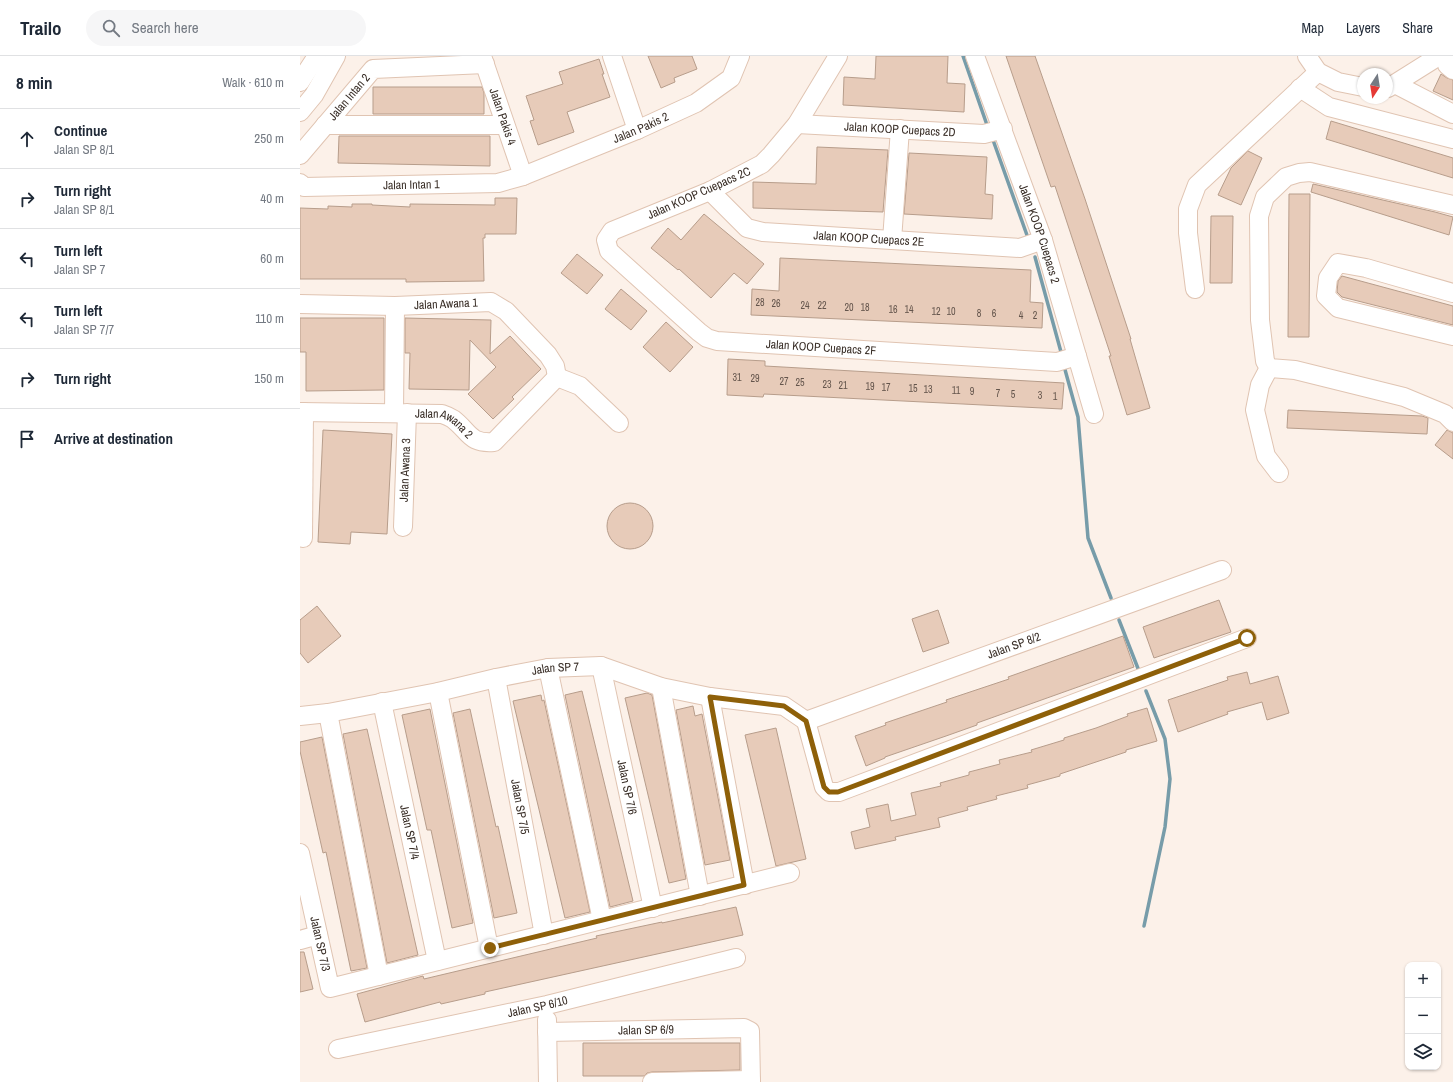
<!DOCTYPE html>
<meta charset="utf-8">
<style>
:root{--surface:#fff;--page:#f6f6f7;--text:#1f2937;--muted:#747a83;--line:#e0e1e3}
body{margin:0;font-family:"Archivo Narrow",sans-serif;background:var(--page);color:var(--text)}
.controls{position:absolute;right:12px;bottom:12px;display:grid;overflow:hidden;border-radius:8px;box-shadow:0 1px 3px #0004}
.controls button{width:36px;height:36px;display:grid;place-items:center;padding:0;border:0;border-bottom:1px solid var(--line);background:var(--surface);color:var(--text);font:20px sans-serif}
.compass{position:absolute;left:1057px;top:12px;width:36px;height:36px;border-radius:50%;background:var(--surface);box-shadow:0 1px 3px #0004;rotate:192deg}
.stop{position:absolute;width:12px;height:12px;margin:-9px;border:3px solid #8e6009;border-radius:50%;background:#fff}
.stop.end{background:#8e6009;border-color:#fff;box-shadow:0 1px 4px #0008}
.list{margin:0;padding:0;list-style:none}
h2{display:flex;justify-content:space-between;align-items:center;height:52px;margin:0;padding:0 16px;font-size:17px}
h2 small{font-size:13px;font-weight:400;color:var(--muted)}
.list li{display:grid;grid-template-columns:26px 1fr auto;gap:12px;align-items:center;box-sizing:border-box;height:60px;padding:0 16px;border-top:1px solid var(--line)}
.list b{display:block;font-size:15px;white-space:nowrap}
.list p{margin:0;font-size:13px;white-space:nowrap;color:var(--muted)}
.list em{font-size:13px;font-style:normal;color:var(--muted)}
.icon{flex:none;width:22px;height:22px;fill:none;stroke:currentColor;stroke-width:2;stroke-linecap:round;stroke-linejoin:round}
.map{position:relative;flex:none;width:1153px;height:1026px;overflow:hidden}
header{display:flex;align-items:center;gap:24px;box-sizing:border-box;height:56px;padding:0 20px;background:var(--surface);border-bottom:1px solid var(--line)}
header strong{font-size:19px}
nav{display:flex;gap:22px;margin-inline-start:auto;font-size:14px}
.search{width:280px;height:36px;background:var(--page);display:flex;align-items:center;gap:10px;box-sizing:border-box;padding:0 14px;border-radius:22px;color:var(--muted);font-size:15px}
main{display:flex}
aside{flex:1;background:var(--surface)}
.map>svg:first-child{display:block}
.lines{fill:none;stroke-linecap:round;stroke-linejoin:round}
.stream{stroke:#779ca9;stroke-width:3.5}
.building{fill:#e7cbb9;stroke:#b79d8b}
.minor-casing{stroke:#e0c4b2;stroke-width:20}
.minor{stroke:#fff;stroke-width:18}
.route{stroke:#8e6009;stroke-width:5}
.labels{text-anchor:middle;stroke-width:4;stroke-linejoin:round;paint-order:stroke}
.number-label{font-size:10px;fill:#64554c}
.street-label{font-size:12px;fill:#392e27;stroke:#fff}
</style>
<header>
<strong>Trailo</strong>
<div class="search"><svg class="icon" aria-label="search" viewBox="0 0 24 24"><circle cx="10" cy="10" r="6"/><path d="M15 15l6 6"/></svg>Search here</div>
<nav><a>Map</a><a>Layers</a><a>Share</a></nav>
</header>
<main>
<aside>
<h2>8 min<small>Walk · 610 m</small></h2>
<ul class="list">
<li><svg class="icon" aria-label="ahead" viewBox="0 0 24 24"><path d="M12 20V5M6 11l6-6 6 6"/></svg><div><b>Continue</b><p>Jalan SP 8/1</p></div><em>250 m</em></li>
<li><svg class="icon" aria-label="right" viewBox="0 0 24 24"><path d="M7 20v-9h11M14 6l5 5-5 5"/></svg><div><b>Turn right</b><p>Jalan SP 8/1</p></div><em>40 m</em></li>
<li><svg class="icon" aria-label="left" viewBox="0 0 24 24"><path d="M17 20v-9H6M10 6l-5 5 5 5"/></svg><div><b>Turn left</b><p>Jalan SP 7</p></div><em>60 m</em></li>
<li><svg class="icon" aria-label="left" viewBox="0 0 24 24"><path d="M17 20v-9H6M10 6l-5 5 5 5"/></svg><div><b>Turn left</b><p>Jalan SP 7/7</p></div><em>110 m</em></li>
<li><svg class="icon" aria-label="right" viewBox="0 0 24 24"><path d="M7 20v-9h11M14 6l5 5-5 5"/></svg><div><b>Turn right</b></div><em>150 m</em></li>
<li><svg class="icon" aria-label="arrive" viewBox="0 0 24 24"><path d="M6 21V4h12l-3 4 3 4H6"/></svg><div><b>Arrive at destination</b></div></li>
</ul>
</aside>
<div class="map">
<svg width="1153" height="1026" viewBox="0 0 1153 1026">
<rect width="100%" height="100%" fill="#fcf1e9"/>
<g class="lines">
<g class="stream">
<path d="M 663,0 L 687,69"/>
<path d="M 693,84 L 728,182"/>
<path d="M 735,201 L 761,296"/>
<path d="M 764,310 L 778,361 L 788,482 L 811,542"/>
<path d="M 819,564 L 839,615"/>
<path d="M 844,870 L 865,771 L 870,723 L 865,683 L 846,635"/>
</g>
</g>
<g class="building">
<path d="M 348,0 L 392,0 L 397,13 L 374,22 L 375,26 L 361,32 Z"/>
<path d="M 576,0 L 648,0 L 647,27 L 665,28 L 664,56 L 543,49 L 544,21 L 575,23 Z"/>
<path d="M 706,0 L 735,0 L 785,143 L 831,283 L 830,283 L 850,352 L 827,359 L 809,300 L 811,300 L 755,130 L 751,131 Z"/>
<path d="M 299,3 L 304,18 L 302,18 L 310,41 L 267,56 L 274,76 L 238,89 L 230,65 L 234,64 L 226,40 L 263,28 L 259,16 Z"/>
<path d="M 1141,18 L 1147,22 L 1153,24 L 1153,44 L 1133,35 Z"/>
<path d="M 73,31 L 182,31 L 184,37 L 184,58 L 73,58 Z"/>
<path d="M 1031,65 L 1153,102 L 1153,122 L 1026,83 Z"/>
<path d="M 39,80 L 190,80 L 190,110 L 38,107 Z"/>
<path d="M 517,91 L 588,94 L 583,156 L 453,152 L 453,126 L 516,128 Z"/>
<path d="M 948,95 L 962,102 L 941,149 L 918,139 L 931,112 Z"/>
<path d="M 609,97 L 687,101 L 685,138 L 693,139 L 692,163 L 604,158 Z"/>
<path d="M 1013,128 L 1135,156 L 1153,161 L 1149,179 L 1011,136 Z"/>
<path d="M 989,138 L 1010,138 L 1009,281 L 988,281 Z"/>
<path d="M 195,142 L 217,142 L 216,178 L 185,178 L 185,182 L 183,182 L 184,225 L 106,226 L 106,223 L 0,223 L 0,152 L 28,153 L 28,150 L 52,151 L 52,148 L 72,148 L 72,149 L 110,151 L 110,148 L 195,149 Z"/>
<path d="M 404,158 L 464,208 L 447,228 L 434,217 L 411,242 L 379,213 L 378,214 L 351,192 L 368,172 L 381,184 Z"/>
<path d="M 911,160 L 933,160 L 932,227 L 910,227 Z"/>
<path d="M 277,198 L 303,219 L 287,238 L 261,217 Z"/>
<path d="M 480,202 L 731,214 L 730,246 L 743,247 L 742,272 L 451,259 L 452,233 L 479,235 Z"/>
<path d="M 1042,220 L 1153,250 L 1153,269 L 1042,241 L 1037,236 L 1038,225 Z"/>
<path d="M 321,233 L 347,255 L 331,274 L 305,253 Z"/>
<path d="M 0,262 L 84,262 L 84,334 L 6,335 L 6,296 L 0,296 Z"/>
<path d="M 105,262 L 191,264 L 190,298 L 210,280 L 241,313 L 212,341 L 214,343 L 193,363 L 168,338 L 196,311 L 170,284 L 169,334 L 109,333 L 110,297 L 105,297 Z"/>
<path d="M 366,266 L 393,291 L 370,316 L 343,291 Z"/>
<path d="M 428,303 L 465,305 L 465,310 L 764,327 L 762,353 L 464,338 L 463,341 L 427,339 Z"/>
<path d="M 988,354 L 1122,360 L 1128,362 L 1127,378 L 987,372 Z"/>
<path d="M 23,374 L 92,378 L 87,478 L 51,476 L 50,488 L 18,486 Z"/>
<path d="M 1147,374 L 1153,377 L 1153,403 L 1135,389 Z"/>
<circle cx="330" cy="470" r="23"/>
<path d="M 919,544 L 931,576 L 854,602 L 843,571 Z"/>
<path d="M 17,550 L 41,580 L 8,607 L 0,597 L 0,564 Z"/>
<path d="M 638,554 L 649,587 L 623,596 L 612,563 Z"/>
<path d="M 823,580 L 834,611 L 677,667 L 677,669 L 646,680 L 585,701 L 585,702 L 566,710 L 555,680 L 586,669 L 585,667 L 647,646 L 646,644 L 709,623 L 708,621 L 739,610 Z"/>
<path d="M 947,616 L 950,628 L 978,620 L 989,657 L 967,664 L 962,646 L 927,656 L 928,658 L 878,676 L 868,644 L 928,624 L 927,621 Z"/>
<path d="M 282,635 L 333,845 L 310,851 L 265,639 Z"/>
<path d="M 347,637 L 352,639 L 386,823 L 369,827 L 325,642 Z"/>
<path d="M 241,639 L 242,645 L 244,644 L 290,856 L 265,862 L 213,645 Z"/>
<path d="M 393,650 L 395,660 L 402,658 L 430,804 L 405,809 L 376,654 Z"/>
<path d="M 847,652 L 857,685 L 826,694 L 826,696 L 760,718 L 760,720 L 727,729 L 728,732 L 696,740 L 697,743 L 667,751 L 668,754 L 638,762 L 640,771 L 595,781 L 596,784 L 555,793 L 551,776 L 570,771 L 566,753 L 588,748 L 591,765 L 616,759 L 611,737 L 641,730 L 640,727 L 669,719 L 669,716 L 700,708 L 699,704 L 732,696 L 731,694 L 764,684 L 764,682 L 796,672 L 828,660 L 827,658 Z"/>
<path d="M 130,653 L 173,867 L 152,872 L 131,774 L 127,774 L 102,659 Z"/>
<path d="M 170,653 L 196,771 L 198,770 L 217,857 L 194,862 L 153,657 Z"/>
<path d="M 476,672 L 506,803 L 476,810 L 445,679 Z"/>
<path d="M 67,673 L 118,899 L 87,907 L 43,678 Z"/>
<path d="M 22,681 L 67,912 L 51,915 L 26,796 L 23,797 L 0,695 L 0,686 Z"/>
<path d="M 436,851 L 443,879 L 185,936 L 185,938 L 141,948 L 140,946 L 65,966 L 57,938 L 123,920 L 124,923 L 297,882 L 296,880 L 362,866 L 362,867 Z"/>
<path d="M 0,896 L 4,896 L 13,933 L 0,936 Z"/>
<path d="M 283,987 L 440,987 L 440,1014 L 352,1016 L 347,1017 L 344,1020 L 283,1020 Z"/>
</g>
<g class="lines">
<defs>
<g id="minor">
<path id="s1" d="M 182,0 L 223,120"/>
<path d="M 312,0 L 337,74"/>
<path id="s2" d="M 538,0 L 497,68 L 471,99 L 462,108 L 410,135 L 312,175 L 306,184 L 309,195 L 399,276 L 407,282 L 417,285 L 757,306 L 777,300"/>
<path id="s3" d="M 675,0 L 743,184 L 794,358"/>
<path d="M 1007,0 L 1018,16 L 1038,26 L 1063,31"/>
<path d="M 1146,0 L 1147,9 L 1153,14"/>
<path d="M 0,26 L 17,0"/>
<path d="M 1095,28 L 1153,58"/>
<path d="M 1000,32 L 1029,51 L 1153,83"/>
<path d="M 1088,32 L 1139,0"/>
<path d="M 0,56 L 14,39 L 36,0"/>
<path id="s4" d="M 497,68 L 684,78 L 703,73"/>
<path d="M 25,69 L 205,69"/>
<path id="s5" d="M 0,99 L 73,13 L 185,8"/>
<path id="s6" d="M 0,127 L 4,131 L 198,127 L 223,120 L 337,74 L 396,47 L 431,22 L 440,0"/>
<path id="s7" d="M 410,135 L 447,172 L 463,176 L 720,192 L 743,184"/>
<path d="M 1153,149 L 1010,116 L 999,117 L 986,121 L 965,141 L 959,160 L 960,264 L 965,305 L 969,312 L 995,314 L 1104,341 L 1145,358 L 1153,366"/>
<path d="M 592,184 L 600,73"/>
<path d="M 895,233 L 888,177 L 888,153 L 897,129 L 1018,16"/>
<path d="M 1153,237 L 1066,212 L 1038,207 L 1028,222 L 1026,240 L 1038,252 L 1153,280"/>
<path id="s8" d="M 0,248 L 95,250 L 191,246 L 206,255 L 248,299 L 255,310 L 257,321"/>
<path d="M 969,312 L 960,329 L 955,354 L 966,400 L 979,417"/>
<path d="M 257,321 L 280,330 L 319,367"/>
<path id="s9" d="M 0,356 L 142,358 C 145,359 150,361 153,363 C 170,376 169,388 194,386 L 257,321"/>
<path d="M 94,357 L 95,250"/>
<path id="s10" d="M 103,471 L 107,357"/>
<path d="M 3,482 L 4,356"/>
<path id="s11" d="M 301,610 L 353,852"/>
<path d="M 248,612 L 302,864"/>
<path id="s12" d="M 196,622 L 244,879"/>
<path d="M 361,631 L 400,840"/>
<path d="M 138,636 L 189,892"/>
<path d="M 410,641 L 445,829"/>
<path id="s13" d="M 82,646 L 137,905"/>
<path d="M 28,657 L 79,920"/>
<path id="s14" d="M 0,660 L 28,657 L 138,636 L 196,622 L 248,612 L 301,610 L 361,631 L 410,641 L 484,650 L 506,665"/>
<path d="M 506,665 L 524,731 L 529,736 L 539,736 L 947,582"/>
<path id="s15" d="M 506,665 L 922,514"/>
<path id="s16" d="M 0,797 L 30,932 L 490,817"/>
<path d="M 0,884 L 18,879"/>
<path d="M 247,964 L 248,1026"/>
<path id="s17" d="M 247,976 L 444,972 L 450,975 L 451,1026"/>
<path id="s18" d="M 38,993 L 247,949 L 436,902"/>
<path d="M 352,1026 L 451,1024"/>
</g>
</defs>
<use href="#minor" class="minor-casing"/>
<use href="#minor" class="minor"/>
</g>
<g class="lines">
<path class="route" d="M 190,892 L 444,829 L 410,641 L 484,650 L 506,665 L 524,731 L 529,736 L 538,736 L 947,582"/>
</g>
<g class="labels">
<g class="number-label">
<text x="460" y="250">28</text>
<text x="476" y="251">26</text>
<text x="505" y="253">24</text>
<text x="522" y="253">22</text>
<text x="549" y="255">20</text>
<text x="565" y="255">18</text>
<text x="593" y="257">16</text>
<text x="609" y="257">14</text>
<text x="636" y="259">12</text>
<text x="651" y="259">10</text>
<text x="679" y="261">8</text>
<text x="694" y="261">6</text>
<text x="721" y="263">4</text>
<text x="735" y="263">2</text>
<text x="437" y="325">31</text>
<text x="455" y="326">29</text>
<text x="484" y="329">27</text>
<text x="500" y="330">25</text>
<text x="527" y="332">23</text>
<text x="543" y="333">21</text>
<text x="570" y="334">19</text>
<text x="586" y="335">17</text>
<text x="613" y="336">15</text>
<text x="628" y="337">13</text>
<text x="656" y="338">11</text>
<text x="672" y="339">9</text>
<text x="698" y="341">7</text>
<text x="713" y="342">5</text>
<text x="740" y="343">3</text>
<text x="755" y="344">1</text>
</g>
<g class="street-label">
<text dy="4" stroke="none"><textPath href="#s5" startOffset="76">Jalan Intan 2</textPath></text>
<text dy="4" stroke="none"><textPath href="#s1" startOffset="64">Jalan Pakis 4</textPath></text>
<text dy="4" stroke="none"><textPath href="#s6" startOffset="353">Jalan Pakis 2</textPath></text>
<text dy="4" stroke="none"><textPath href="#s4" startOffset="103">Jalan KOOP Cuepacs 2D</textPath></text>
<text dy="4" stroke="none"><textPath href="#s6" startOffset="113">Jalan Intan 1</textPath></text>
<text transform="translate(399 137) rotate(-24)" y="4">Jalan KOOP Cuepacs 2C</text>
<text dy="4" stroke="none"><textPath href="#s3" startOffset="189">Jalan KOOP Cuepacs 2</textPath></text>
<text dy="4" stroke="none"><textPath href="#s7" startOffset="175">Jalan KOOP Cuepacs 2E</textPath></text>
<text dy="4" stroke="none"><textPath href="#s8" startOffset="146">Jalan Awana 1</textPath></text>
<text dy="4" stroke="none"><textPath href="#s2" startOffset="565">Jalan KOOP Cuepacs 2F</textPath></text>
<text dy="4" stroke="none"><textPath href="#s9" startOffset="147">Jalan Awana 2</textPath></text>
<text dy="4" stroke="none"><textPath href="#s10" startOffset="57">Jalan Awana 3</textPath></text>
<text dy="4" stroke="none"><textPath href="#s15" startOffset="221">Jalan SP 8/2</textPath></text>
<text dy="4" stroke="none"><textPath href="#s14" startOffset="260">Jalan SP 7</textPath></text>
<text dy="4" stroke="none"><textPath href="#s11" startOffset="124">Jalan SP 7/6</textPath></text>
<text dy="4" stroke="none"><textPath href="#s12" startOffset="131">Jalan SP 7/5</textPath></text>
<text dy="4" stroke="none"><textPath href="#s13" startOffset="133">Jalan SP 7/4</textPath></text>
<text dy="4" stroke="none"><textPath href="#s16" startOffset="93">Jalan SP 7/3</textPath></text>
<text dy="4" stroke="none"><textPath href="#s18" startOffset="204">Jalan SP 6/10</textPath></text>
<text dy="4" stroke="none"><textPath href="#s17" startOffset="99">Jalan SP 6/9</textPath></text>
</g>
</g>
</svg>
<div class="controls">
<button>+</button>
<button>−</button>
<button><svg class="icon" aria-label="layers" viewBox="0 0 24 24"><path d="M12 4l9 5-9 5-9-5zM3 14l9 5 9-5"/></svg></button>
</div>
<svg class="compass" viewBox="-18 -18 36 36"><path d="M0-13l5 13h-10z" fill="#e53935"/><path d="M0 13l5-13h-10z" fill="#747a83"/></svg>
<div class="stop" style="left:947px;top:582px"></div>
<div class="stop end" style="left:190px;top:892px"></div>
</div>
</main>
